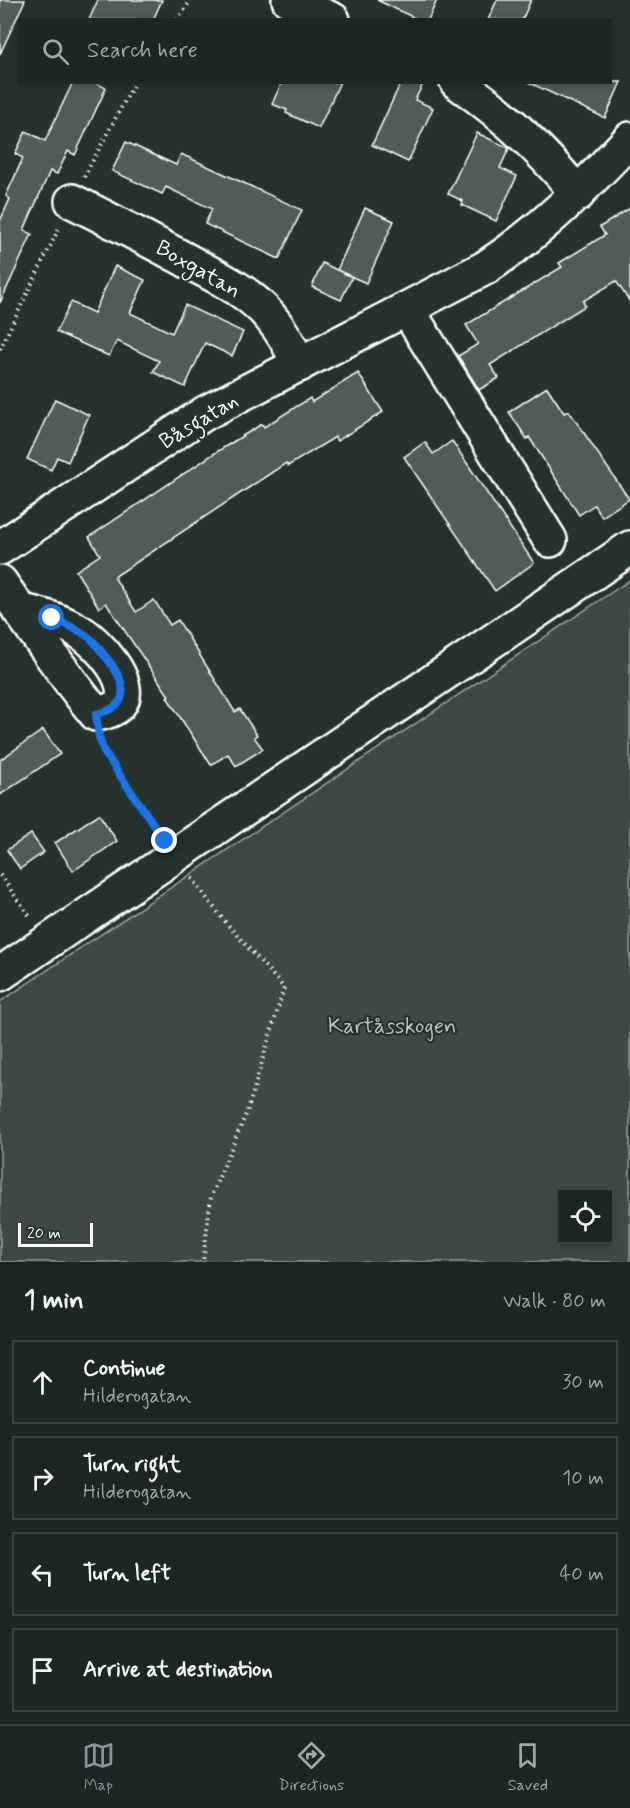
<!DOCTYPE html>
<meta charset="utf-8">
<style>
:root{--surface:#1c2622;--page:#29322f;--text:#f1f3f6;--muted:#a0a5a5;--line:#3a4340;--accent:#8c9099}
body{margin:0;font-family:Mynerve,sans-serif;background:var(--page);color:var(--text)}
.controls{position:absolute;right:18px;bottom:18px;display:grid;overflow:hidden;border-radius:0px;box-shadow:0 3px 9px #0003}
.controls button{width:54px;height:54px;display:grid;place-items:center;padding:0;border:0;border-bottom:2px solid var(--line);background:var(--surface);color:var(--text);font:30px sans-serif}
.scale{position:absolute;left:18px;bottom:15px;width:75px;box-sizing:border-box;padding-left:6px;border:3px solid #fff;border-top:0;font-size:16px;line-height:21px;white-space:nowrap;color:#fff;-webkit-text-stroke:4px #26332d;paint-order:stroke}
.stop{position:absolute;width:18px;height:18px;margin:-14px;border:4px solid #1a73e8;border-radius:50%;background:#fff}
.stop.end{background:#1a73e8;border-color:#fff;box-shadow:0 2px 6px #0008}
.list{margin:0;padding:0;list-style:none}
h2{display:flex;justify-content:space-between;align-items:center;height:78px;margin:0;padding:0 24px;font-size:26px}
h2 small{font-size:20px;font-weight:400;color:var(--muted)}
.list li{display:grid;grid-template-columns:39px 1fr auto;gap:18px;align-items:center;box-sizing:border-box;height:84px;margin:0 12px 12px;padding:0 12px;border:2px solid var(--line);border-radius:0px}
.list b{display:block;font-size:22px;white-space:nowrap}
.list p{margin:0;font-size:20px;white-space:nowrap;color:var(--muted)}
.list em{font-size:20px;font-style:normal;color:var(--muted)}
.icon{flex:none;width:33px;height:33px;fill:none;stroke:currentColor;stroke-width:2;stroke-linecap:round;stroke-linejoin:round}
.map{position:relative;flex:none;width:630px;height:1262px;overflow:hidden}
.search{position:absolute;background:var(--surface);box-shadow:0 3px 9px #0003;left:18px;right:18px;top:18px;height:66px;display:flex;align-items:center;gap:15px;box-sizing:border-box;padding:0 21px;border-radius:0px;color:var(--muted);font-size:22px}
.sheet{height:462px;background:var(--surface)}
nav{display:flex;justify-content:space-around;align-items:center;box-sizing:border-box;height:84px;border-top:2px solid var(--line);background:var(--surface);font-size:16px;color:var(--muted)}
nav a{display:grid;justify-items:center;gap:3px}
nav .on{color:var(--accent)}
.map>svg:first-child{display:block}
.green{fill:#3e4944;stroke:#9ea4a2;stroke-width:1.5;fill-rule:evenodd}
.building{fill:#515c57;stroke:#fff;stroke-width:1.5}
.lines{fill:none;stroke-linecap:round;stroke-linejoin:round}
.minor-casing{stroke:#fff;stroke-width:38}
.path{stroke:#fff;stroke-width:4;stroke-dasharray:1.5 4.5;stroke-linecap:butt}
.minor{stroke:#26332d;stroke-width:33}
.route{stroke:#1a73e8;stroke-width:8}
.labels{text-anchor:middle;stroke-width:4.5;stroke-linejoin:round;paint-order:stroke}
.street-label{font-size:22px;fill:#fff;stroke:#26332d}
.park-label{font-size:22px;fill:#bbbfbe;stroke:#26332d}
</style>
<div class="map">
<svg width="630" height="1262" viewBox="0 0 630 1262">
<rect width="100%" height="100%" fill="#26332d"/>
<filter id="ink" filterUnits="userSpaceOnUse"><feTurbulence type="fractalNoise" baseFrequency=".0167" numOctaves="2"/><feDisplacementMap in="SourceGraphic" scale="12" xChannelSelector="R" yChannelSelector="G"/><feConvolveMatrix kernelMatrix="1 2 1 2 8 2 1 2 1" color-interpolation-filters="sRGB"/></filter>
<g filter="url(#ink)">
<path class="green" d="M 630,580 L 630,1262 L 0,1262 L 0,1002 ZM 562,1194 L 608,1194 L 608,1240 L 562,1240 Z"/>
<g class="building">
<path d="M 0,0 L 25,0 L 0,54 Z"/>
<path d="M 98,0 L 162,0 L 153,20 L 89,20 Z"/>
<path d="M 377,0 L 437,0 L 428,20 L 419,20 Z"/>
<path d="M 497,0 L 531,0 L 522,20 L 488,20 Z"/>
<path d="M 73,82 L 94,82 L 106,88 L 75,155 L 68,151 L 57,174 L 50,171 L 24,230 L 32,234 L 0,303 L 0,221 L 10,199 L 6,196 L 23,158 L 15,154 L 26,131 L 45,141 Z"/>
<path d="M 282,82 L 340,82 L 319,128 L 286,113 L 287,110 L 272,104 Z"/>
<path d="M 401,82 L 424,82 L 415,100 L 433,108 L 408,162 L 372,145 Z"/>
<path d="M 528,82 L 621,82 L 605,118 Z"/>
<path d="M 477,133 L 509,148 L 500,168 L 517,176 L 496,221 L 462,205 L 463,201 L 448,194 Z"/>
<path d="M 126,142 L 176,165 L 181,154 L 302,210 L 279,259 L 205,224 L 212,209 L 166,187 L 162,194 L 112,171 Z"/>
<path d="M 365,208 L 394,221 L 366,283 L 337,270 Z"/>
<path d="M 630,208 L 630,302 L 616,281 L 583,301 L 585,306 L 490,365 L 499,378 L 479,390 L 458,356 L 478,344 L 466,325 L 562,267 L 559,263 L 605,235 L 600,227 Z"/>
<path d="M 322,263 L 352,277 L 341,300 L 312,287 Z"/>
<path d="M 115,266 L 145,280 L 130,313 L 172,333 L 185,305 L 243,332 L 232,356 L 205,343 L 185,387 L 153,372 L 159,361 L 117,341 L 109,356 L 56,332 L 71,302 L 94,313 Z"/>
<path d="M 358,373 L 383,412 L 337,441 L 335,437 L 288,466 L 286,463 L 114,577 L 136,612 L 154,600 L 170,625 L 178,620 L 235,712 L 240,709 L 257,735 L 254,737 L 263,749 L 236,766 L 228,754 L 211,765 L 167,697 L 169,696 L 106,603 L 99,608 L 76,571 L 100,555 L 89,537 L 215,453 L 262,424 L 264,427 L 310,398 L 312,402 Z"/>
<path d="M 547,387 L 564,413 L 569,411 L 629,499 L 602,517 L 594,505 L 579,515 L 529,437 L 527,439 L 509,412 Z"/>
<path d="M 55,399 L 89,415 L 68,462 L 57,457 L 51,470 L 27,459 Z"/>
<path d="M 452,441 L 534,563 L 495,591 L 404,457 L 425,442 L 433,454 Z"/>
<path d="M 43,730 L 60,754 L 0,795 L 0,760 Z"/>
<path d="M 99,814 L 117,841 L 73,871 L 55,843 Z"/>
<path d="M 31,834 L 44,852 L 20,869 L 7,850 Z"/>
</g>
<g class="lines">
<defs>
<g id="minor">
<path d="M 289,0 L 333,20"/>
<path d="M 457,82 C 504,114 542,150 578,194"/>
<path d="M 72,201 C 114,222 155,243 195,265 C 222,279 252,294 271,318 C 283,332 292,349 299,365"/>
<path d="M 407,309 L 550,540"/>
<path d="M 0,548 L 205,413 L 485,268 C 540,232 585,187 630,139"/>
<path d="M 0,582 C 31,626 61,672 96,714 C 103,713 115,710 120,703 C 135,682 96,641 80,632 C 61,620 40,615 19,610"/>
<path d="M 0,974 L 630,548"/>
</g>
</defs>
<use href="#minor" class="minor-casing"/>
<g class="path">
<path d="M 177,20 L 191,0"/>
<path d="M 84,177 L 135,82"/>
<path d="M 0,349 L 60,226"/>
<path d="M 100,741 L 104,752 L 160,833"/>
<path d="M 0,875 L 31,918"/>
<path d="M 192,878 L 222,918 L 284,988 L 247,1112 L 211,1196 L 203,1262"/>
</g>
<use href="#minor" class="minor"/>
</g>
</g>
<g class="lines" filter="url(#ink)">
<path class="route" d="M 52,618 C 65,624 79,629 90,638 C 96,643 100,650 105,656 C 125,680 135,706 96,714 L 99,737 L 104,752 L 165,841"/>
</g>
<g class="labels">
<g class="street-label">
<text transform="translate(199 268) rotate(30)" y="8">Boxgatan</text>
<text transform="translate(198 420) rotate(-31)" y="8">Båsgatan</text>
</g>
<g class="park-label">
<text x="392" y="1033">Kartåsskogen</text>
</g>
</g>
</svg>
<div class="controls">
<button><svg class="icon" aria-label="locate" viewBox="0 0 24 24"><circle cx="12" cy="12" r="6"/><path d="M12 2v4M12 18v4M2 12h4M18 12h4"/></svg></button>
</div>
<div class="scale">20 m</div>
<div class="stop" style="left:52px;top:618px"></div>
<div class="stop end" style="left:165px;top:841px"></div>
<div class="search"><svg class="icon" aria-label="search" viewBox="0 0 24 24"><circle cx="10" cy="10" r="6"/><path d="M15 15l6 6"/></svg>Search here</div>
</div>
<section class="sheet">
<h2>1 min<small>Walk · 80 m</small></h2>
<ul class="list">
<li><svg class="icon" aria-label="ahead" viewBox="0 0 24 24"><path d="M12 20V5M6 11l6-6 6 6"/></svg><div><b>Continue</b><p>Hilderogatan</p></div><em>30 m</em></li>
<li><svg class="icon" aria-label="right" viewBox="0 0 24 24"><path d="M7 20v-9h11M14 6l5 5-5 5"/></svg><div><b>Turn right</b><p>Hilderogatan</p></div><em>10 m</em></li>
<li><svg class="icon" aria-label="left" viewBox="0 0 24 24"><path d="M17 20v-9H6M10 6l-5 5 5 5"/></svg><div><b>Turn left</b></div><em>40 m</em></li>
<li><svg class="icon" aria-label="arrive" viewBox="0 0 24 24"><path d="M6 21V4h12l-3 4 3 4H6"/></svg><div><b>Arrive at destination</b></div></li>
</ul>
</section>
<nav>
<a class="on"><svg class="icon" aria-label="map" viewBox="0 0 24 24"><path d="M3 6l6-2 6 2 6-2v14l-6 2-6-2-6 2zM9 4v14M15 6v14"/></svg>Map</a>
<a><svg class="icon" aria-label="directions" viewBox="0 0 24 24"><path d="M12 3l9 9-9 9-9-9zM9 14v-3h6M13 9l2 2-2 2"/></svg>Directions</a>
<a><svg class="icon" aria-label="saved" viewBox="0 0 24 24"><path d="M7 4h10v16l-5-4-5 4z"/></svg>Saved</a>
</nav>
